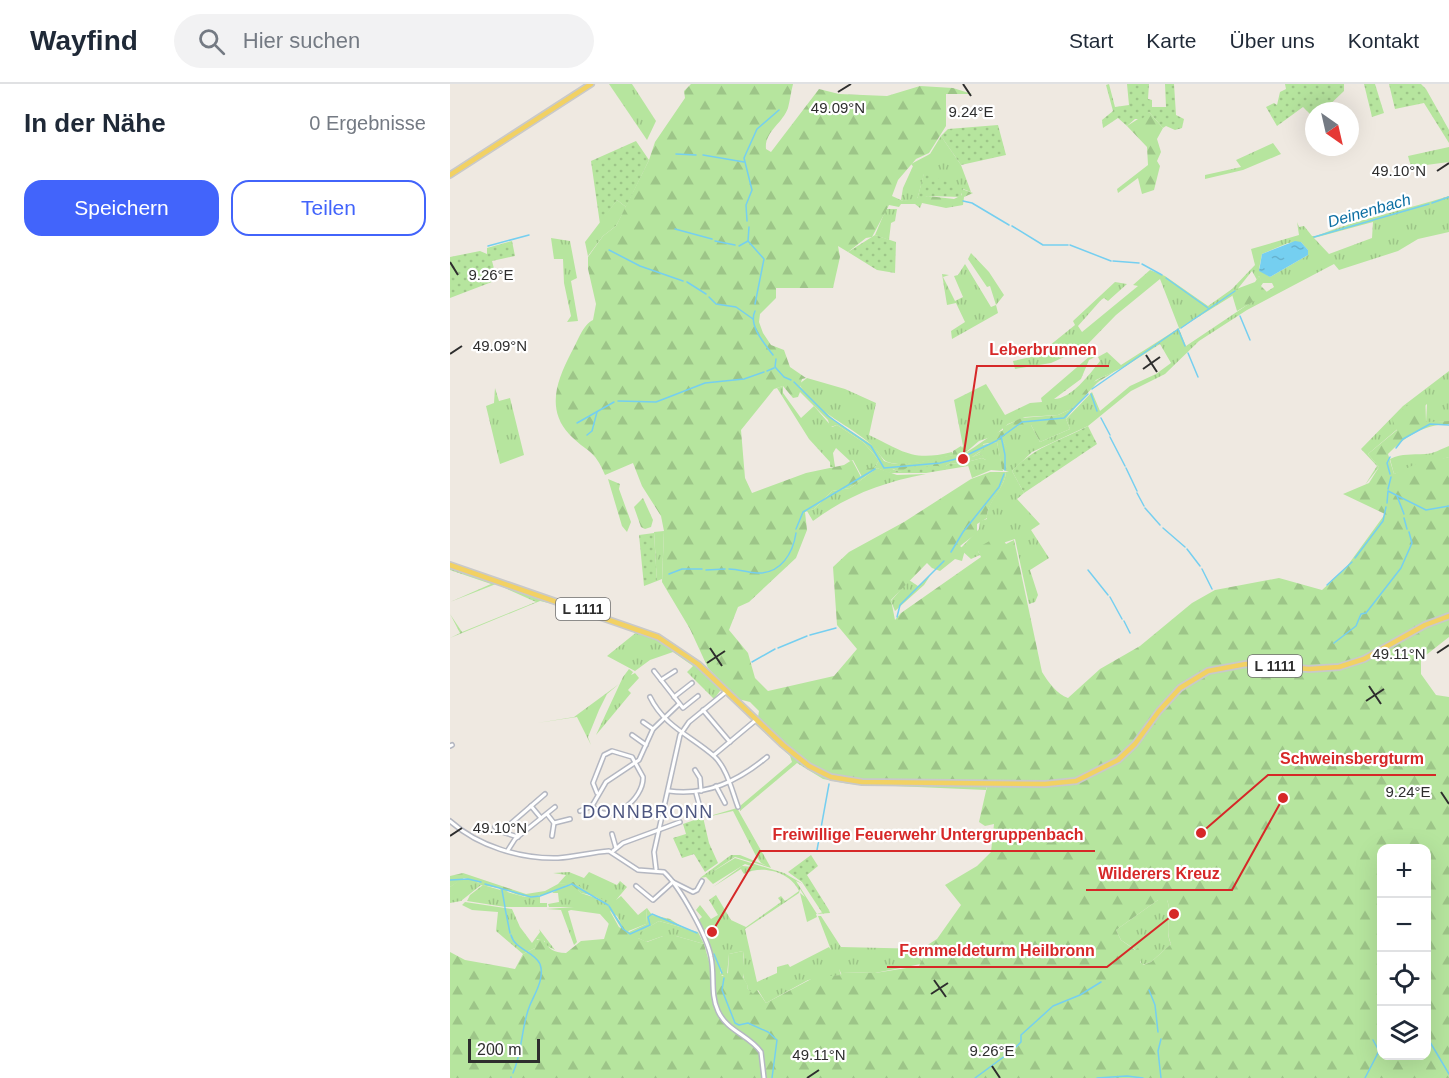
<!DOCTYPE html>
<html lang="de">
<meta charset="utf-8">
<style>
:root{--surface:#fff;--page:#f2f2f3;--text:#1f2937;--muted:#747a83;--line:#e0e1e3;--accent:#4264fb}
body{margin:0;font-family:Arial,sans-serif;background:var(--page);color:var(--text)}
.controls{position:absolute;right:18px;bottom:18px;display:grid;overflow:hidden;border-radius:12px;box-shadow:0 6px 24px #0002}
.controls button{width:54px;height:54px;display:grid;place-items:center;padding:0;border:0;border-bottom:2px solid var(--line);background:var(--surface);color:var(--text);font:30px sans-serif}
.compass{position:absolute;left:855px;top:18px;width:54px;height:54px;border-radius:50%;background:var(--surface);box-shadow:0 6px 24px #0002;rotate:146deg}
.scale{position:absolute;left:18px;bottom:15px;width:72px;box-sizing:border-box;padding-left:6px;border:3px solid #2e2e2e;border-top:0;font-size:16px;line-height:21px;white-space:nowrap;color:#2e2e2e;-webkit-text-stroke:4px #fff;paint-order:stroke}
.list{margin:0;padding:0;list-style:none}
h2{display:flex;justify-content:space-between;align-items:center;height:78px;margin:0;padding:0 24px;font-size:26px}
h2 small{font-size:20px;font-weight:400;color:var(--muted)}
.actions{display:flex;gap:12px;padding:18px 24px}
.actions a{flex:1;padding:14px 0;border:2px solid var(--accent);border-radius:18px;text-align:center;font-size:21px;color:var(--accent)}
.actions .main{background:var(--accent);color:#fff}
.icon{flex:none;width:33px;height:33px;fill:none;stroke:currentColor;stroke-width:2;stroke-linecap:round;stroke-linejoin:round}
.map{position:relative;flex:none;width:999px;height:994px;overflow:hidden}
header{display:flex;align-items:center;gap:36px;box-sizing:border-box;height:84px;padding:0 30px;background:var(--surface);border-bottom:2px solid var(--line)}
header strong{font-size:28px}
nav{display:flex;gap:33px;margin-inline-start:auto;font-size:21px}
.search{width:420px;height:54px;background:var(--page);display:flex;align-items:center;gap:15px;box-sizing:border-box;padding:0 21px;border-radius:33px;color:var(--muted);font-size:22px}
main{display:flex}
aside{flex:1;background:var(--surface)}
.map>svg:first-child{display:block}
.grass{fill:url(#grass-tufts);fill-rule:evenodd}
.forest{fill:url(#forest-firs);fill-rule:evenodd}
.garden{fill:url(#garden-dots)}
.water{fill:url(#water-ripples)}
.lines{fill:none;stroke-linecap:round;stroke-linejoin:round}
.stream{stroke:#75cff0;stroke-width:1.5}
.minor-casing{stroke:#b4b7c1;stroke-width:6}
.major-casing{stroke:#c9c9c9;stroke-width:8}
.minor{stroke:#fff;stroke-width:3}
.major{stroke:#f2d163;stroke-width:4.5}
.ticks{fill:none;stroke:#2e2e2e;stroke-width:2}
.labels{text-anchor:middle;stroke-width:4.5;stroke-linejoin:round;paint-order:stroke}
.shield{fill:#fff;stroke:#6d6d6d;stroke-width:1.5}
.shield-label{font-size:14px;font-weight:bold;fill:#2e2e2e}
.water-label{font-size:16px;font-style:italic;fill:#0d6fa3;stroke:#fff}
.quarter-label{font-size:18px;letter-spacing:1.5px;fill:#4d5680;stroke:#fff}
.ticks-label{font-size:15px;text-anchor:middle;fill:#2e2e2e;stroke:#fff;stroke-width:4.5;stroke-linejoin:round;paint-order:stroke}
.leader{fill:none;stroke:#d62828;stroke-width:2}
.callout-dot{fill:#d62828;stroke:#fff;stroke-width:2}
.callout-label{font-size:16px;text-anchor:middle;font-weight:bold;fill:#d62828;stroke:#fff;stroke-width:4.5;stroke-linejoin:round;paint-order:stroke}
</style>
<header>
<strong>Wayfind</strong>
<div class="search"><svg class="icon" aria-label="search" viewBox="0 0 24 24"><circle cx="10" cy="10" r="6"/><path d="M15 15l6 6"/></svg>Hier suchen</div>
<nav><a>Start</a><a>Karte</a><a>Über uns</a><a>Kontakt</a></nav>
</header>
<main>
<aside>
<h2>In der Nähe<small>0 Ergebnisse</small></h2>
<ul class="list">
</ul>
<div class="actions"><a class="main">Speichern</a><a>Teilen</a></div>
</aside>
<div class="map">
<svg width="999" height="994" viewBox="0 0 999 994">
<defs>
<pattern id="grass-tufts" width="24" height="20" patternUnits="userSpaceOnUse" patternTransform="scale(1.5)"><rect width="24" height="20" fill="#b6e59e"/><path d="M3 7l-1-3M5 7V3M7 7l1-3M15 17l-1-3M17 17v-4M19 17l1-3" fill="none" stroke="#9dc588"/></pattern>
<pattern id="forest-firs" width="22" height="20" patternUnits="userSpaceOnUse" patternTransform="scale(1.5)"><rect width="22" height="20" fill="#b6e59e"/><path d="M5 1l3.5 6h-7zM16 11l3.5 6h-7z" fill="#9dc588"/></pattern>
<pattern id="garden-dots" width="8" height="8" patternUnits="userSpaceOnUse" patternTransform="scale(1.5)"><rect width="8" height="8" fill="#b6e59e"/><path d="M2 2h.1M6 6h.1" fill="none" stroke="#9dc588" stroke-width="1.8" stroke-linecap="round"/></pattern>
<pattern id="water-ripples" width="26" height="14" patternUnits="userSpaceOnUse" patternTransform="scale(1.5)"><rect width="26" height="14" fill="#75cff0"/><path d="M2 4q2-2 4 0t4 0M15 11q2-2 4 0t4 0" fill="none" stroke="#66b2ce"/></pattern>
</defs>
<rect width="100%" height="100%" fill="#efe9e1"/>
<g class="grass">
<path d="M 159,0 L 182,0 L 206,37 L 197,56 Z"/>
<path d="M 491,52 L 511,81 L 521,108 L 474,90 L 467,116 L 453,117 L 451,116 L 453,104 L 463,82 L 461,80 L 480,70 Z"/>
<path d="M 823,59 L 831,70 L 793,86 L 755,95 L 755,91 L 791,83 L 786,76 Z"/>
<path d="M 999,63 L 999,78 L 961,83 L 958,72 Z"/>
<path d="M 999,112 L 999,148 L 968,155 L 948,167 L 889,186 L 884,180 L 797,226 L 749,257 L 715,290 L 681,307 L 638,342 L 582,368 L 562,387 L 574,409 L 567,415 L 590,440 L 581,446 L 599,474 L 580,486 L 588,511 L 585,518 L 579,520 L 565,455 L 528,467 L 530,471 L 521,475 L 510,465 L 529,445 L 530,437 L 537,435 C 535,419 555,405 556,388 L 559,388 L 556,387 L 557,364 L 551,354 C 561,346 566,339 581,341 L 590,358 L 620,345 L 616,335 L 642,308 L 650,327 L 680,302 L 706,290 L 721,279 L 710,260 L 676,282 L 646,296 L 621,325 L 608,331 L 575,333 L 558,340 L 544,352 L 529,357 L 515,369 L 511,366 L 513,362 L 504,316 L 536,300 L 555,331 L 580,319 L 592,318 L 591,314 L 640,272 L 645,273 L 639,276 L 631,295 L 604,315 C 621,315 640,290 650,277 L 648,273 L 657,268 L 671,281 L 729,244 L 710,195 L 666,231 L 634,264 L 601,279 L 565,285 L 563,277 L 599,269 L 599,262 L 625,241 L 623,237 L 665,198 L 677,200 L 658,217 L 654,214 L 651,216 L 628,242 L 632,248 L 688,202 L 683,201 L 700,186 L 715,192 L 758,222 L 782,205 L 805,181 L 801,165 L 849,151 L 847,138 L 849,143 L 854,142 L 862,152 L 866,152 C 909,135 955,126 999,112 ZM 923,138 L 922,154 L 879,170 L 864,154 ZM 851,158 L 858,166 L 858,171 L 820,193 L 809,185 L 812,170 L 838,159 ZM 802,187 L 807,196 L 809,192 L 812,199 L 822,199 L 824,203 L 736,262 L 729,245 L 782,212 Z"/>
<path d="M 167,116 L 176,123 L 166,142 L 153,152 L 138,172 L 135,158 Z"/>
<path d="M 436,125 L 447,125 L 445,137 L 441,139 L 439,156 L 425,151 Z"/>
<path d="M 101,154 L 120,157 L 127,194 L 121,197 L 128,237 L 117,238 L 121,232 L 114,199 L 113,175 L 104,175 Z"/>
<path d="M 521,169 L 539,188 L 554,211 L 546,221 L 548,229 L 502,255 L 501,247 L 515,238 L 506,219 L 497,221 L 492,190 L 499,191 L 493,193 L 505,217 L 513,213 L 504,192 L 508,191 L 515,180 L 541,223 L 546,221 L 540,202 L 537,203 L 518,175 Z"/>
<path d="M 999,287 L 999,337 L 976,339 L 977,320 L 918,370 L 929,383 L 915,401 L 927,382 L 911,365 L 953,322 Z"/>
<path d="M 357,294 L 395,305 L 426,319 L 419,351 C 453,367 462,378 502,368 L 504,371 C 484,375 456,384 438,378 C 433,377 427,366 423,362 C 397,339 370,332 349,300 Z"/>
<path d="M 333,302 L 333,309 L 351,334 L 364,322 L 382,343 L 387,341 L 413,358 L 429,376 L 425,383 L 412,393 L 403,376 L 400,377 L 386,364 L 383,369 L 385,383 L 380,383 L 380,378 L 359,355 L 327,304 Z"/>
<path d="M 45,304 L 49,317 L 60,314 L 74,371 L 50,380 L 36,322 L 44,319 Z"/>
<path d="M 547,358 L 553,387 L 541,386 L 522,394 L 517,378 L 532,374 L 536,376 L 531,370 L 522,373 L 530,368 L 532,361 Z"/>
<path d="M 999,362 L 999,373 L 944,390 L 940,375 C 953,369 961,371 975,370 C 983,370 991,365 999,362 Z"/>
<path d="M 427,384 L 447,391 L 476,390 C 434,398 398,411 363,437 L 357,427 L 364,425 L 382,407 L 400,404 Z"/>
<path d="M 214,447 L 212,495 L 207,497 L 204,448 Z"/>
<path d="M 0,482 L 43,499 L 44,497 L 115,523 L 90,517 L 0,554 L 10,549 L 0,530 L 12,548 L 86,518 L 46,500 L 0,518 L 41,500 L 0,486 Z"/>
<path d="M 480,492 L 474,501 L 445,527 L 441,517 L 459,496 L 468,502 Z"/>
<path d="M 122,524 L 197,549 L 231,568 L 270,603 L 270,607 L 264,615 L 237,588 L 243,582 L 223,568 L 200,576 L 185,587 L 157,572 L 188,547 Z"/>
<path d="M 179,585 L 183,588 L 181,591 L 185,589 L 189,594 L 178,606 L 181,609 L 146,651 L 173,593 Z"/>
<path d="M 169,600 L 157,610 L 149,626 L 138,653 L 141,661 L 127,633 L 87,639 L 124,633 Z"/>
<path d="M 306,636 L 317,646 L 537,701 L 536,706 L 399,700 L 373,695 L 347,679 L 290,727 L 290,722 L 342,678 L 340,672 L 303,638 Z"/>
<path d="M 287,724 L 321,784 L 285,773 L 259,790 L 285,774 L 334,789 L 353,800 L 346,797 L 367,830 L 379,826 L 380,829 L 366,830 L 367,833 L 357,838 L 350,809 L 355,813 L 350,805 L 349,809 L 295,845 L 307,898 L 327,889 L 327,883 L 338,880 L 340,883 L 379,863 L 381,866 L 368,832 L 371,832 L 391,863 L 477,865 L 472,870 L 471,880 L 425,889 L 393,888 L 392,891 L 389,885 L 391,891 L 358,896 L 316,919 L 308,906 L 303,911 L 297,904 L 298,902 C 289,891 295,879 293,867 L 279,870 L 277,891 L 270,891 L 272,885 L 263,881 L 255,854 L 265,848 L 263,843 L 251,847 L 246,838 L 252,833 L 246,826 L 250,821 L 261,835 L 268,831 L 259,816 L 266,811 L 281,836 L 296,843 L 331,818 L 328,814 L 331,812 L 335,817 L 349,807 C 341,789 313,780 294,790 L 291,785 L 263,803 L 292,782 L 304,783 L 295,780 L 263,800 L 256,793 L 250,794 L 281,771 L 290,771 L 317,782 L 311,779 L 306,772 L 283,727 L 253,734 Z"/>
<path d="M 119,788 L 134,794 L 139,788 L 167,801 L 170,797 L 177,803 L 166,816 L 171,812 L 188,831 L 197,824 L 196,840 L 176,848 L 167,832 L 160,827 L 170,845 L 159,840 L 150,830 L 121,826 L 118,827 L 127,858 L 124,861 L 111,826 L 96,825 L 124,823 L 99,823 L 98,820 L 109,818 L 108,809 L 102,809 L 112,802 L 123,801 L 131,809 L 155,817 L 137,809 L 125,799 L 108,800 L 116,791 L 103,789 Z"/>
<path d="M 11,795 L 25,796 L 31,801 L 11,817 L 0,819 L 0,803 Z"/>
<path d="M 33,801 L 75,813 L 90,812 L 90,819 L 97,819 L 97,823 L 55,823 L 17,817 L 20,811 Z"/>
<path d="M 708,816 L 717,816 C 723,831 714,845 721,860 L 701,878 L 692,881 L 686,866 L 671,856 L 666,846 Z"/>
<path d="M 15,818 L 62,825 L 70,843 L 82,859 L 90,848 L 89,845 L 105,866 L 95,861 L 95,857 L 87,855 L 85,864 L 73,870 L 46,847 L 48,828 L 22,826 L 12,821 Z"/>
<path d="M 209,837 L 248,848 L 254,860 L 226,852 L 213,852 L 196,858 L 188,854 L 188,849 Z"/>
</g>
<g class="forest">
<path d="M 241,0 L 343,0 C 341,8 340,16 338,24 C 333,39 314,48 316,65 L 321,68 L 369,5 L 389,10 L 437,12 L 470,2 L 503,4 L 522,10 L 496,10 L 496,42 L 479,69 L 466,75 L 448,96 L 442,112 L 453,117 L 478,112 L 504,115 L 512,111 L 512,105 L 523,109 L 514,113 L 513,121 L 496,124 L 472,119 L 470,124 L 465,120 L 451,120 L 449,123 L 439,121 L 422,153 L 416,154 L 398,168 L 388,162 L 390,173 L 383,204 L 326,204 L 326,214 L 310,230 L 309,238 L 313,249 L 321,261 L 334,266 L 340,283 L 356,294 L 352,295 L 350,302 L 385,337 L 424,362 L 434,377 C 452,385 485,374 503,371 L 503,367 L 511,362 L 515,369 C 529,361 538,352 553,346 L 553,343 L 571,334 L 608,331 L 621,325 L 640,300 L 666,286 C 659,292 653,294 647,299 C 643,303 619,330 616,335 L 620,345 L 590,358 L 581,341 C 562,341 565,346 551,354 L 559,366 L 556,387 L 552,385 L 547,358 L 533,360 L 534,365 L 522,373 L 531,370 L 539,377 L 532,374 L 517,378 L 515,381 L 500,379 L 496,382 L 463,383 L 450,388 L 443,385 L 439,389 L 427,384 L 400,404 L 382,407 L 364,425 L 355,428 L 357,446 L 346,474 L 299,518 L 288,523 L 279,546 L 298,569 L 305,594 L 318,607 L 384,592 L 407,565 L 387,541 L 383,483 L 399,468 L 454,438 L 521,395 L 540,388 L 556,388 C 555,405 535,421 537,434 L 527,440 L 527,449 L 510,462 L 515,466 L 512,477 L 505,475 L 490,487 L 482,484 L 477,479 L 441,516 L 445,536 L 451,529 L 531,473 L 528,467 L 529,463 L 550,451 L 556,460 L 564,456 L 592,588 C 598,598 607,610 618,614 L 650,585 L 690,562 L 742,519 L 765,506 L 829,494 L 872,506 L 895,485 L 935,430 L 893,410 L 919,399 L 929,383 L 918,370 L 947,346 L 942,335 L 975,306 L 976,338 L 999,337 L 999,340 C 973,341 956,352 938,370 L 944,390 L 964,381 L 999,373 L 999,553 L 971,575 L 971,590 L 986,611 L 999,613 L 999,994 L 0,994 L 0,868 L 15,876 L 65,885 L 73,870 L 85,864 L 86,856 L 93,855 C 98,864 103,869 116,869 L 131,857 L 154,855 L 159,839 L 171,844 L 160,826 L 179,848 L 196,840 L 197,824 L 202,831 L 220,835 L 234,844 L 209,837 L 189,849 L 188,854 L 197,858 L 213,852 L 226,852 L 254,860 L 260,881 L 265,880 L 272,885 L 270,889 L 272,892 L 278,889 L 279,870 L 293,867 L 293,893 L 298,902 L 297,904 L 303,910 L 307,906 L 316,919 L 365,893 L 391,891 L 392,888 L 425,889 L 469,882 L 479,860 L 487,855 L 511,821 L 495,801 L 527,782 L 541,768 L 544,740 L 535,742 L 529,738 L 538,698 C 491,698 402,706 363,683 C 342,670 324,651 308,633 L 309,627 L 300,618 L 288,615 L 258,584 L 240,545 L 212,498 L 214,447 L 211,432 L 192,402 L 183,379 L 155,391 C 144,364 137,369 119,350 C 96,325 107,296 121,269 C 127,259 133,240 143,236 L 146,220 L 138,185 L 138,173 L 153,152 L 166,142 L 199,76 L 205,58 L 235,14 L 234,7 ZM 333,302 L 343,314 L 348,313 L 350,308 L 378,336 L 380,343 L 387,341 L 413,358 L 429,376 L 425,383 L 416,385 L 418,388 L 411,393 L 402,376 L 394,381 L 356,389 L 302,409 L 295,394 L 291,346 L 324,305 ZM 932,764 L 976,764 L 976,972 L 932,972 ZM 708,816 L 717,816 C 723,830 714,845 721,860 L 701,878 L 693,881 L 690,878 L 694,870 L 688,864 L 685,866 L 671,856 L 666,846 Z"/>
<path d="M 699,28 L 713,44 L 707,55 L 711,68 L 707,77 L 710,82 L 704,106 L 692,110 L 688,94 L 668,109 L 667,105 L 698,81 L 697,63 L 677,42 Z"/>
<path d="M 809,192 L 813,199 L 811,202 L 818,209 L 787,227 L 781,207 L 805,198 Z"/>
<path d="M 158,395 L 170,400 L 169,405 L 181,438 L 177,448 L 172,442 Z"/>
<path d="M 193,414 L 203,436 L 201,443 L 195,445 L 191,443 L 184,423 Z"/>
<path d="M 13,789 L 76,810 L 95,807 L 108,800 L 124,798 C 135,808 149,810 158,821 L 145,812 L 131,809 L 121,800 C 97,808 84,820 59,807 L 53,809 L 49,804 L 30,801 L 28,798 L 14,794 L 0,803 L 0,792 Z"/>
</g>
<g class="garden">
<path d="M 659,0 L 665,23 L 679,21 L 677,0 L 699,0 L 698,15 L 702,16 L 702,23 L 716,23 L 715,0 L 724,0 L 726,31 L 734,35 L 732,44 L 725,46 L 716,42 L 713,44 L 699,28 L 692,35 L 685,35 L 677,42 L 668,34 L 653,44 L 652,36 L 663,27 L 656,1 Z"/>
<path d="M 835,0 L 894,0 L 894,7 L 873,27 L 867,26 L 861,31 L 853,23 L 827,42 L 816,23 L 824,19 L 827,21 L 830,8 L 836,5 Z"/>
<path d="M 914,0 L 925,0 L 934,29 L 922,33 Z"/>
<path d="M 939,0 L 971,0 L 976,5 L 999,46 L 999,59 L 974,19 L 945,25 Z"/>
<path d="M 548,41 L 556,71 L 511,81 L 491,52 L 498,45 Z"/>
<path d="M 186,57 L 199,76 L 176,123 L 167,116 L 150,140 L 141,77 Z"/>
<path d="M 474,89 L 513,104 L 511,113 L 478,112 L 467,116 Z"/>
<path d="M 425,151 L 446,158 L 445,189 L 427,186 L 398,168 Z"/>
<path d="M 62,157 L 65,172 L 42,177 L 47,196 L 0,214 L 0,173 L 30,167 L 37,170 L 37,164 Z"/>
<path d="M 638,342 L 647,360 L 574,409 L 562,387 C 584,363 610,357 638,342 Z"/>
<path d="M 517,378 L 518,382 L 476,389 L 439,389 L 442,385 L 450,388 L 460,382 L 496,382 L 500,379 L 515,381 Z"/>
<path d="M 204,449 L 207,497 L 194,502 L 189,451 Z"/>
<path d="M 253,733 L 259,759 L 268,779 L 255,788 L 244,770 L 232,774 L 223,754 L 236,750 L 233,740 Z"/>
<path d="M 361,771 L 368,782 L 357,791 L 379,826 L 373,830 L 352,798 L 338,788 Z"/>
</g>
<path class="water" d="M 845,157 L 851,158 L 858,166 L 858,171 L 820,193 L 809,187 L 812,170 Z"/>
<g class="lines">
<g class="stream">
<path d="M 226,70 L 246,71"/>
<path d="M 253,71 L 294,78"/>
<path d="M 513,117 L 522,119 L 559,141"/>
<path d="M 982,119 L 999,113"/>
<path d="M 297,137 L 296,121 L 302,106 L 294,74 L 307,45 L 329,26"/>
<path d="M 562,142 L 593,161 L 618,161"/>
<path d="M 299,143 L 298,157 L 314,175 L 305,220"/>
<path d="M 225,145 L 262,155"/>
<path d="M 864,153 L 979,120"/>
<path d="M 265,157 L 285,161"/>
<path d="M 620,161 L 661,177"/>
<path d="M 38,162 L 79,151"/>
<path d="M 289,162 L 298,157"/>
<path d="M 159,166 L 190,182 L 233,197"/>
<path d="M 663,177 L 689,179"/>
<path d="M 692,180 L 712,191"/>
<path d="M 716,194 L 758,224"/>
<path d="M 237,198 L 256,210"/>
<path d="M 259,213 L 266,220 L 286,223 L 303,235"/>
<path d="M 305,227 C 298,242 315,260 323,271"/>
<path d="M 790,232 L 800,256"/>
<path d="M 731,244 L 785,207"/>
<path d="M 728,245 L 735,262"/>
<path d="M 738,269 L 748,293"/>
<path d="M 326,275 L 325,283 L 334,293 L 341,296"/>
<path d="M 317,287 L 324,284"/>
<path d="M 344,298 L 378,332 L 421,362 L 434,384 L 490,379 L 514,373"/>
<path d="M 642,305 L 727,246"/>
<path d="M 641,310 L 647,327"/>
<path d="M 168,317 L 206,318 L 255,299 L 294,295 L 314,288"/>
<path d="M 651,334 L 660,351"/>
<path d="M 127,339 L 164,318"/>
<path d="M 137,351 L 142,347 L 147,328"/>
<path d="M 551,352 L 555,371 L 555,386"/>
<path d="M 660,353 L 675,382"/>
<path d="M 946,364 L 953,355 L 980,340 L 999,341"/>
<path d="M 517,371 L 546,357 L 572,338 L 614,334 L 638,310"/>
<path d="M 940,373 L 937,379 L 940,390"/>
<path d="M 676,384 L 687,407"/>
<path d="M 938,405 L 941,393"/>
<path d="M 687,409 L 694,422"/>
<path d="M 947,412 L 954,430"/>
<path d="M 937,419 L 938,407 L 976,426 L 999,422"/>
<path d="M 695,424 L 710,441"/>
<path d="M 954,434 L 957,445"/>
<path d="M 713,444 L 735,463"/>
<path d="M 346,445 L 353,428 L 425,385"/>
<path d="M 737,465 L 750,482"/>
<path d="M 501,468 L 513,448 L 549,403 L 554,390"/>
<path d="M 905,474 L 933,437 L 936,423"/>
<path d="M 279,485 C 289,485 298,489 307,489 C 331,490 343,469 346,449"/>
<path d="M 752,485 L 762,505"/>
<path d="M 256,486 L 275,485"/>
<path d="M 638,486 L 658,511"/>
<path d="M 219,490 L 232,485 L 252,485"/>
<path d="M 877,501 L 902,478"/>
<path d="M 660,513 L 672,535"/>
<path d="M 447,533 L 450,521 L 494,477"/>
<path d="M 674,537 L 680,549"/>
<path d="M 360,551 L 386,544"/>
<path d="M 884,559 L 906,542 L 911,530 L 916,529 L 951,484 L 962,459 L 959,448"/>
<path d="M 328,564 L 357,552"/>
<path d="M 302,578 L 325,565"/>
<path d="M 367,766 L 379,700"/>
<path d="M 0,796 L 18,795 L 31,798"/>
<path d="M 35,800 L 81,813 L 90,812 L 122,800 L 158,821"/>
<path d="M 52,806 L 55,823"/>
<path d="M 159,822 L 173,845 L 180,850 L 200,841 L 198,833 L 202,830 L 247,849"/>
<path d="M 55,824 L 60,849"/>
<path d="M 61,851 C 65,866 84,867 90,880 C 95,894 85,909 80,921 C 71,942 73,967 63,989"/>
<path d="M 264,870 L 272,889"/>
<path d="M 274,894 L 272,906 L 285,939 L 289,941 L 298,939 L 318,948 L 327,956 L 322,994"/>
<path d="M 699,906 L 705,921 L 708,948"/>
<path d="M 980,958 L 999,990"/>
<path d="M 566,963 L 571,958 L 571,951 L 603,922 L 630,911 L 651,898"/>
<path d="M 61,994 L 61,993"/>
<path d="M 525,994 L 563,966"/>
<path d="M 647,994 L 677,992 L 693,994"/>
<path d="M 711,994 L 708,967 L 711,955"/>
<path d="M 915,994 L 929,967 L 923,956"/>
</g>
<defs>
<g id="minor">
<path d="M 204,587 L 233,624 L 248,612"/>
<path d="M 211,596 L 225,587"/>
<path d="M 200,613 C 214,642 241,652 264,672 C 277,684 282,707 288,723"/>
<path d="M 224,613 L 242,599"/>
<path d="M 253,626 L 280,658"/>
<path d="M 193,638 L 203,645"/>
<path d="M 182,651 L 196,661"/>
<path d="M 0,662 L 2,661"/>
<path d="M 264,671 L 306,636"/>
<path d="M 245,686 L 250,694 L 251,707"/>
<path d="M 266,702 L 275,719"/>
<path d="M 219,707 C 257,712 288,697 317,673"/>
<path d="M 246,709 L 252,731"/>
<path d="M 81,722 L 91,734"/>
<path d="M 142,722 C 160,743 194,715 193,693 L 182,673 L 162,667 L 154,671 L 143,699 L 147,709"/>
<path d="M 142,722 L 156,698 L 189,676 L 203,645 L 229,620"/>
<path d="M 130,727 L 142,722"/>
<path d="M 97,730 L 104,739 L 102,752"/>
<path d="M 0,737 C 28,762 70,775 108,774 C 125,773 142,768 159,767 L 188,786 L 214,788 C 230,803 257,852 261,873 C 265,891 260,910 268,927 C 277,947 299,951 311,968 L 314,994"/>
<path d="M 104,739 L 120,735"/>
<path d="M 45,743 L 49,747 L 68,753"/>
<path d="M 51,748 L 95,710"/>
<path d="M 162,750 L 166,764"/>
<path d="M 58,766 L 65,755 L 105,723"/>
<path d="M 163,767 L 173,759 L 230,738"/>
<path d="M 206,785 L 204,768 L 230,651 L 239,638 L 277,607"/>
<path d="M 223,798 L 243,808 L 247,806 L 252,797"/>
<path d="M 186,802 L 203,816 L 223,798"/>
</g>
<g id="major">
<path d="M 0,91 L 141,0"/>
<path d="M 0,481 L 208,553 L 248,580 L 333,661 L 359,682 L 381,693 L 412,698 L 595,700 L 626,697 L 668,676 L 685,660 L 709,627 L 730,604 L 758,587 L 796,580 L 859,585 L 889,583 L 914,575 L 975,541 L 999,532"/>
</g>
</defs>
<use href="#minor" class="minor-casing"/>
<use href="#major" class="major-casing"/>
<use href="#minor" class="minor"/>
<use href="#major" class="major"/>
</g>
<path class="ticks" d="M 513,0 L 521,12M 388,8 L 401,0M 987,87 L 999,79M 0,178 L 8,191M 0,270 L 12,262M 696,271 L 707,288M 693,285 L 710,273M 260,564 L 272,582M 987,569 L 999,561M 257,579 L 275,567M 919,602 L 931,620M 916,617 L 934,605M 991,708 L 999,720M 0,752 L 12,744M 484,896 L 496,913M 481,910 L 498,899M 542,982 L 550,994M 357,994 L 369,986"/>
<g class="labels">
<g class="shield">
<rect x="106" y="514" width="54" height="22" rx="4.5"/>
<rect x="798" y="571" width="54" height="22" rx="4.5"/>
</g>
<g class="shield-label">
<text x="133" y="530">L 1111</text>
<text x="825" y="587">L 1111</text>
</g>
<g class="water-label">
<text transform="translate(919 126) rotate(-16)" y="6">Deinenbach</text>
</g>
<g class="quarter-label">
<text x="198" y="734">DONNBRONN</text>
</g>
</g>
<g class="ticks-label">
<text x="388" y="29">49.09°N</text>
<text x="521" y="33">9.24°E</text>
<text x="949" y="92">49.10°N</text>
<text x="41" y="196">9.26°E</text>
<text x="50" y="267">49.09°N</text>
<text x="949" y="575">49.11°N</text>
<text x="958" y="713">9.24°E</text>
<text x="50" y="749">49.10°N</text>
<text x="542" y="972">9.26°E</text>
<text x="369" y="976">49.11°N</text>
</g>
<path class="leader" d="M513 375L527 282H659M751 749L818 691H986M262 848L310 767H645M833 714L782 806H636M724 830L657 883H437"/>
<g class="callout-dot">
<circle cx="513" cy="375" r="6"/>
<circle cx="751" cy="749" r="6"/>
<circle cx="262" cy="848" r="6"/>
<circle cx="833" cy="714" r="6"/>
<circle cx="724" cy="830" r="6"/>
</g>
<g class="callout-label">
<text x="593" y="271">Leberbrunnen</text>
<text x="902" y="680">Schweinsbergturm</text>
<text x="478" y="756">Freiwillige Feuerwehr Untergruppenbach</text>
<text x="709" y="795">Wilderers Kreuz</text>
<text x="547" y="872">Fernmeldeturm Heilbronn</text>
</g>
</svg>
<div class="controls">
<button>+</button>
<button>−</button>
<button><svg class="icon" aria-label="locate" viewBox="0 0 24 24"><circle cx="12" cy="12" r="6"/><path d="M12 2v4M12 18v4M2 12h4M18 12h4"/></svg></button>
<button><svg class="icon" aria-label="layers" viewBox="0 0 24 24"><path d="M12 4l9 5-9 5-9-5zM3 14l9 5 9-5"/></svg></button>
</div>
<svg class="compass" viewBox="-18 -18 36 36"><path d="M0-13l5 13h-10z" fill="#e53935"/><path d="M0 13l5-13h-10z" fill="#747a83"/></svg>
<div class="scale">200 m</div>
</div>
</main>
